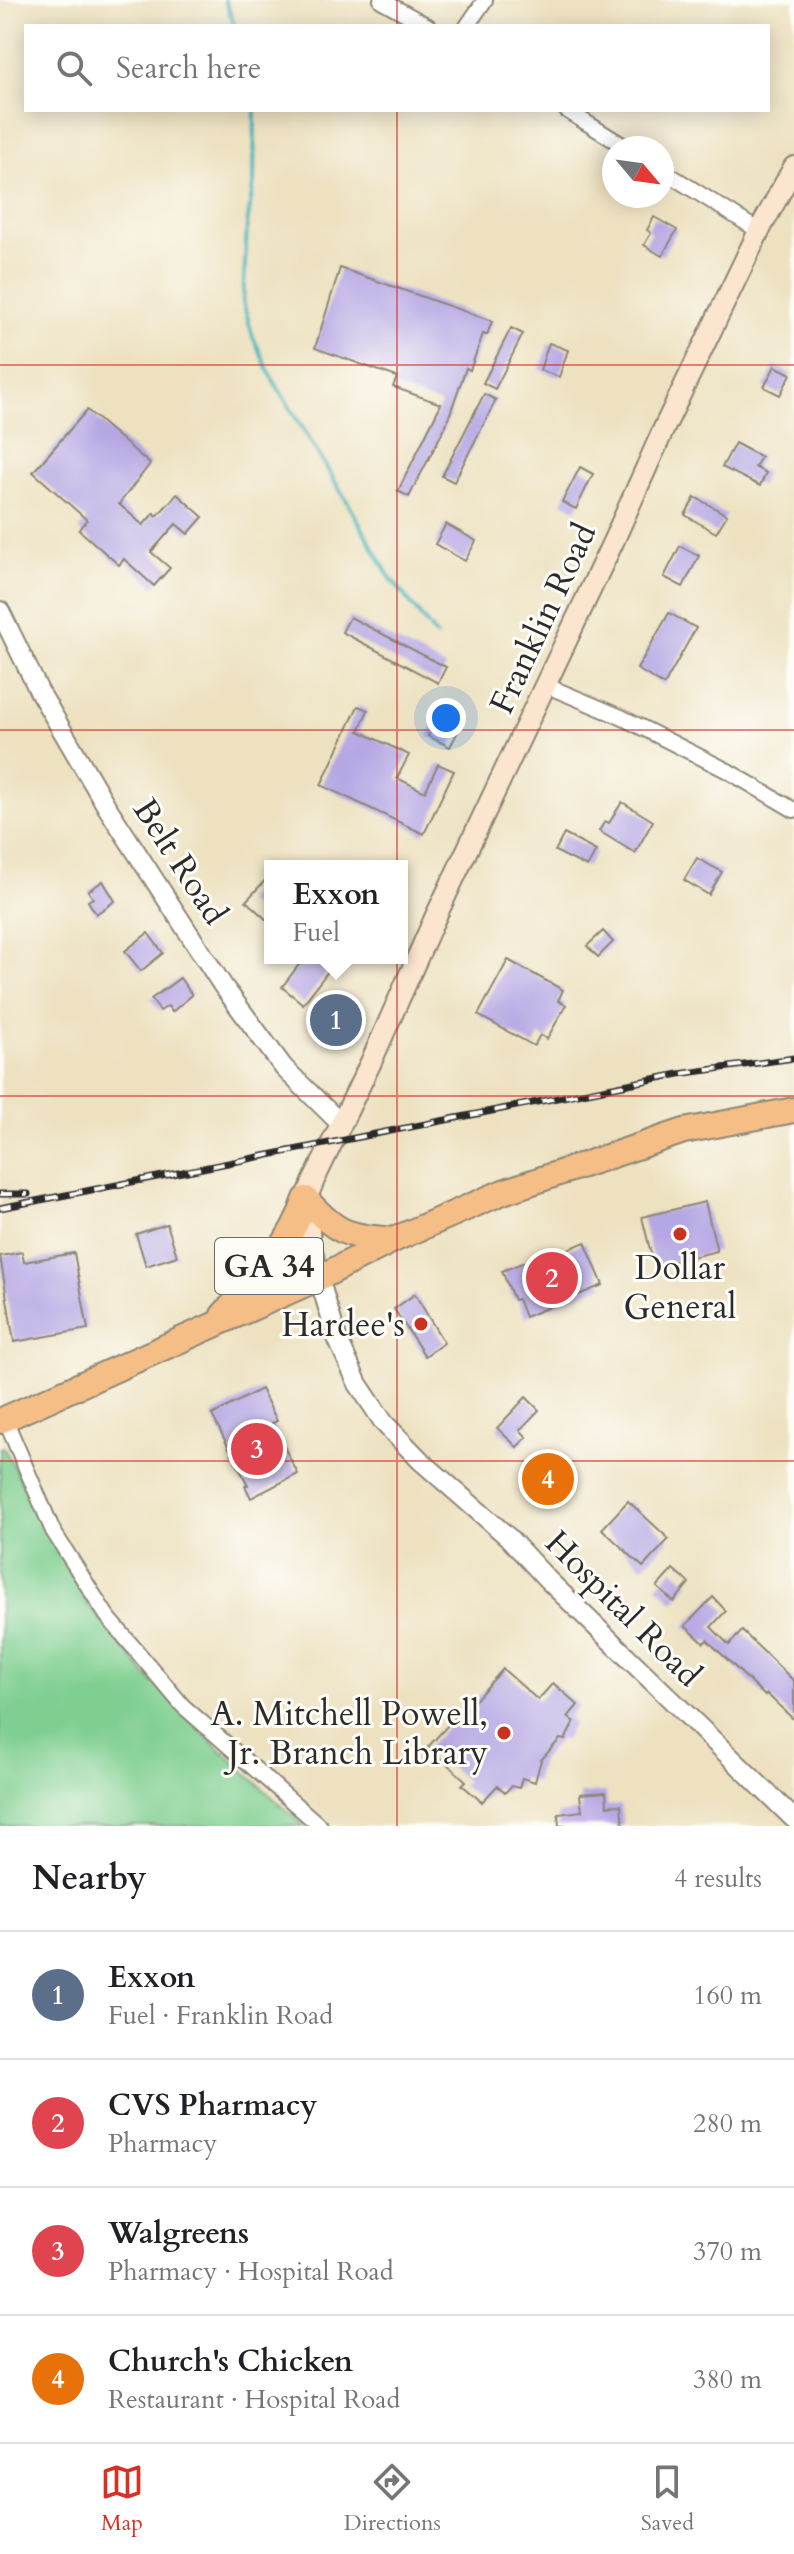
<!DOCTYPE html>
<meta charset="utf-8">
<style>
:root{--surface:#fff;--page:#f6f6f6;--text:#202124;--muted:#757577;--line:#e0e0e0;--accent:#d93025}
body{margin:0;font-family:Cardo,serif;background:var(--page);color:var(--text)}
.compass{position:absolute;left:602px;top:136px;width:72px;height:72px;border-radius:50%;background:var(--surface);box-shadow:0 4px 20px #0003;rotate:119deg}
.you{position:absolute;left:446px;top:718px;width:28px;height:28px;margin:-20px;border:6px solid #fff;border-radius:50%;background:#1a73e8;box-shadow:0 0 0 12px #1a73e833}
.badge{display:grid;place-items:center;width:52px;height:52px;border-radius:50%;background:var(--accent);color:#fff;font-size:26px;font-weight:700}
.pin{position:absolute;translate:-50% -50%;border:4px solid #fff;box-shadow:0 2px 8px #0006}
.popup{position:absolute;left:264px;top:860px;width:144px;height:104px;box-sizing:border-box;display:grid;place-content:center;border-radius:0px;background:var(--surface);filter:drop-shadow(0 2px 6px #0005);font-size:26px;white-space:nowrap;color:var(--muted)}
.popup b{font-size:30px;color:var(--text)}
.popup::after{content:'';position:absolute;left:50%;top:100%;margin-left:-16px;border:16px solid transparent;border-top-color:var(--surface)}
.list{margin:0;padding:0;list-style:none}
h2{display:flex;justify-content:space-between;align-items:center;height:104px;margin:0;padding:0 32px;font-size:34px}
h2 small{font-size:26px;font-weight:400;color:var(--muted)}
.list li{display:grid;grid-template-columns:52px 1fr auto;gap:24px;align-items:center;box-sizing:border-box;height:128px;padding:0 32px;border-top:2px solid var(--line)}
.list b{display:block;font-size:30px;white-space:nowrap}
.list p{margin:0;font-size:26px;white-space:nowrap;color:var(--muted)}
.list em{font-size:26px;font-style:normal;color:var(--muted)}
.icon{flex:none;width:44px;height:44px;fill:none;stroke:currentColor;stroke-width:2;stroke-linecap:round;stroke-linejoin:round}
.map{position:relative;flex:none;width:794px;height:1826px;overflow:hidden}
.search{position:absolute;background:var(--surface);box-shadow:0 4px 20px #0003;left:24px;right:24px;top:24px;height:88px;display:flex;align-items:center;gap:20px;box-sizing:border-box;padding:0 28px;border-radius:0px;color:var(--muted);font-size:30px}
.sheet{height:616px;background:var(--surface)}
nav{display:flex;justify-content:space-around;align-items:center;box-sizing:border-box;height:112px;border-top:2px solid var(--line);background:var(--surface);font-size:22px;color:var(--muted)}
nav a{display:grid;justify-items:center;gap:4px}
nav .on{color:var(--accent)}
.map>svg:first-child{display:block}
.green{fill:#7fcf90;stroke:#557d5e;stroke-width:2}
.lines{fill:none;stroke-linecap:round;stroke-linejoin:round}
.stream{stroke:#41b2b9;stroke-width:4}
.building{fill:#b5a7e4}
.minor-casing{stroke:#8c8676;stroke-width:18}
.tertiary-casing{stroke:#8c8676;stroke-width:22}
.secondary-casing{stroke:#8c8676;stroke-width:24}
.primary-casing{stroke:#8c8676;stroke-width:28}
.minor{stroke:#fff;stroke-width:14}
.tertiary{stroke:#fff;stroke-width:18}
.secondary{stroke:#fbe5cf;stroke-width:20}
.primary{stroke:#f6be87;stroke-width:24}
.rail-casing{stroke:#2b2b2b;stroke-width:7}
.rail{stroke:#fdfcf7;stroke-width:4;stroke-dasharray:12;stroke-linecap:butt}
.grid{fill:none;stroke:#d62828;stroke-width:2;stroke-opacity:0.55}
.poi-dot{fill:#c8321e;stroke:#fdfcf7;stroke-width:3}
.labels{text-anchor:middle;stroke-width:6;stroke-linejoin:round;paint-order:stroke}
.shield{fill:#fdfcf7;stroke:#6a6a68;stroke-width:2}
.shield-label{font-size:32px;font-weight:bold;fill:#2b2b2b}
.street-label{font-size:34px;fill:#2b2b2b;stroke:#fdfcf7}
.poi-label{font-size:34px;fill:#2b2b2b;stroke:#fdfcf7;text-anchor:end}
</style>
<div class="map">
<svg width="794" height="1826" viewBox="0 0 794 1826">
<rect width="100%" height="100%" fill="#fdfcf7"/>
<filter id="ink" filterUnits="userSpaceOnUse"><feTurbulence type="fractalNoise" baseFrequency=".0125" numOctaves="2"/><feDisplacementMap in="SourceGraphic" scale="16" xChannelSelector="R" yChannelSelector="G"/><feConvolveMatrix kernelMatrix="1 2 1 2 8 2 1 2 1" color-interpolation-filters="sRGB"/></filter>
<filter id="wash" filterUnits="userSpaceOnUse"><feTurbulence type="fractalNoise" baseFrequency=".006" numOctaves="4" result="noise"/><feDisplacementMap in="SourceGraphic" scale="32" xChannelSelector="R" yChannelSelector="G"/><feGaussianBlur stdDeviation="1.8" result="paint"/><feColorMatrix in="noise" values="0 0 0 0 0 0 0 0 0 0 0 0 0 0 0 0 0 1.4 0 .05"/><feComposite in="paint" operator="in"/></filter>
<g filter="url(#wash)">
<rect width="100%" height="100%" fill="#ede1c0"/>
<path class="green" d="M 3,1447 L 88,1605 L 146,1675 L 212,1742 L 304,1826 L 0,1826 L 0,1448 Z"/>
<g class="lines">
<g class="stream">
<path d="M 225,0 L 235,26"/>
<path d="M 255,110 L 254,181 L 247,225 L 243,302 L 253,337 L 272,378 L 348,503 L 389,576 L 436,636"/>
</g>
</g>
<g id="blocks">
<g class="building">
<path d="M 654,217 L 677,230 L 662,256 L 644,245 L 651,233 L 647,230 Z"/>
<path d="M 340,268 L 492,321 L 487,335 L 483,334 L 470,370 L 466,368 L 446,425 L 409,497 L 398,491 L 441,404 L 393,387 L 397,377 L 315,348 Z"/>
<path d="M 511,328 L 523,334 L 495,389 L 483,383 Z"/>
<path d="M 549,343 L 568,350 L 559,377 L 540,370 Z"/>
<path d="M 775,366 L 791,374 L 780,395 L 764,387 Z"/>
<path d="M 484,394 L 496,400 L 454,482 L 442,476 Z"/>
<path d="M 87,410 L 150,464 L 119,504 L 143,525 L 154,513 L 157,516 L 177,494 L 203,517 L 188,534 L 176,524 L 151,552 L 170,568 L 154,586 L 124,559 L 119,565 L 79,530 L 87,520 L 33,472 Z"/>
<path d="M 735,443 L 761,457 L 755,467 L 766,473 L 760,486 L 722,467 Z"/>
<path d="M 580,467 L 593,474 L 576,509 L 562,502 Z"/>
<path d="M 695,497 L 727,515 L 716,533 L 685,515 Z"/>
<path d="M 446,524 L 476,541 L 465,561 L 435,544 Z"/>
<path d="M 680,546 L 699,556 L 683,587 L 664,577 Z"/>
<path d="M 669,613 L 696,628 L 664,685 L 637,669 Z"/>
<path d="M 350,617 L 446,667 L 438,683 L 342,632 Z"/>
<path d="M 358,706 L 368,710 L 359,731 L 409,755 L 397,778 L 425,792 L 438,764 L 454,771 L 424,834 L 321,785 Z"/>
<path d="M 440,711 L 463,722 L 450,747 L 428,736 Z"/>
<path d="M 622,802 L 653,821 L 635,853 L 599,831 L 605,821 L 609,823 Z"/>
<path d="M 564,834 L 596,851 L 587,867 L 555,851 Z"/>
<path d="M 697,858 L 722,872 L 709,895 L 684,880 Z"/>
<path d="M 270,875 L 270,923 L 246,901 Z"/>
<path d="M 103,881 L 115,901 L 96,914 L 88,901 L 93,898 L 88,891 Z"/>
<path d="M 603,931 L 613,942 L 598,957 L 587,946 Z"/>
<path d="M 148,933 L 163,953 L 141,971 L 125,951 Z"/>
<path d="M 304,958 L 338,958 L 303,1004 L 282,987 Z"/>
<path d="M 508,960 L 563,990 L 558,1001 L 566,1005 L 547,1039 L 540,1035 L 534,1046 L 478,1015 Z"/>
<path d="M 180,978 L 192,995 L 172,1012 L 168,1006 L 160,1011 L 151,999 Z"/>
<path d="M 705,1202 L 717,1251 L 654,1266 L 642,1217 Z"/>
<path d="M 167,1224 L 177,1256 L 146,1266 L 136,1234 Z"/>
<path d="M 585,1242 L 603,1285 L 525,1317 L 518,1299 L 514,1300 L 502,1271 L 527,1261 L 529,1266 Z"/>
<path d="M 22,1252 L 24,1262 L 74,1253 L 88,1329 L 14,1342 L 0,1256 Z"/>
<path d="M 415,1294 L 444,1343 L 425,1356 L 394,1309 Z"/>
<path d="M 261,1389 L 277,1421 L 272,1423 L 298,1474 L 251,1498 L 245,1486 L 248,1485 L 212,1415 Z"/>
<path d="M 526,1397 L 539,1410 L 520,1430 L 527,1437 L 517,1447 L 497,1428 Z"/>
<path d="M 548,1463 L 563,1475 L 548,1495 L 532,1483 Z"/>
<path d="M 628,1501 L 669,1539 L 643,1567 L 602,1529 Z"/>
<path d="M 673,1569 L 689,1583 L 674,1602 L 657,1587 Z"/>
<path d="M 713,1597 L 726,1611 L 711,1627 L 729,1645 L 742,1631 L 794,1681 L 794,1720 L 767,1694 L 765,1696 L 707,1640 L 704,1643 L 685,1626 Z"/>
<path d="M 503,1669 L 538,1700 L 553,1683 L 578,1705 L 568,1717 L 574,1722 L 565,1740 L 560,1739 L 541,1760 L 535,1782 L 522,1778 L 519,1788 L 511,1786 L 505,1793 L 497,1786 L 482,1802 L 462,1785 L 466,1781 L 428,1747 L 459,1713 L 462,1715 Z"/>
<path d="M 606,1792 L 607,1806 L 621,1805 L 623,1826 L 559,1826 L 558,1814 L 582,1811 L 580,1794 Z"/>
</g>
</g>
</g>
<g filter="url(#ink)">
<use href="#blocks" fill-opacity="0" stroke="#8c8676" stroke-width="2"/>
<g class="lines">
<defs>
<g id="minor">
<path d="M 381,0 L 428,26"/>
<path d="M 467,26 L 485,0"/>
<path d="M 566,110 L 627,148"/>
<path d="M 662,170 L 759,231"/>
<path d="M 545,685 L 621,717 L 728,771 L 794,810"/>
<path d="M 5,1419 L 53,1531 L 107,1616 L 183,1706 L 320,1826"/>
</g>
<g id="tertiary">
<path d="M 0,611 L 39,691 L 107,807 L 223,986 L 284,1068 L 340,1123"/>
<path d="M 319,1278 L 337,1338 L 358,1384 L 384,1423 L 421,1461 L 508,1537 L 548,1580 L 794,1819"/>
</g>
<path id="secondary" d="M 319,1278 L 310,1243 L 306,1199 L 314,1180 L 371,1062 L 434,920 L 613,542 L 665,426 L 759,231 L 794,167"/>
<g id="primary">
<path d="M 223,1315 C 257,1278 290,1247 306,1199 C 338,1235 346,1235 393,1240"/>
<path d="M 0,1421 L 319,1278 L 393,1240 L 503,1192 L 684,1131 L 794,1110"/>
</g>
</defs>
<use href="#minor" class="minor-casing"/>
<use href="#tertiary" class="tertiary-casing"/>
<use href="#secondary" class="secondary-casing"/>
<use href="#primary" class="primary-casing"/>
<use href="#minor" class="minor"/>
<use href="#tertiary" class="tertiary"/>
<use href="#secondary" class="secondary"/>
<use href="#primary" class="primary"/>
<defs>
<g id="rail">
<path d="M 0,1194 L 28,1194"/>
<path d="M 0,1208 L 679,1074 L 794,1058"/>
</g>
</defs>
<use href="#rail" class="rail-casing"/>
<use href="#rail" class="rail"/>
</g>
</g>
<path class="grid" d="M 397,0 L 397,26M 397,110 L 397,1826M 0,365 L 794,365M 0,730 L 794,730M 0,1096 L 794,1096M 0,1461 L 794,1461"/>
<g class="poi-dot">
<circle cx="680" cy="1234" r="8"/>
<circle cx="421" cy="1324" r="8"/>
<circle cx="504" cy="1733" r="8"/>
</g>
<g class="labels">
<rect class="shield" x="215" y="1238" width="108" height="56" rx="6"/>
<g class="shield-label">
<text x="269" y="1277">GA 34</text>
</g>
<g class="street-label">
<text transform="translate(542 618) rotate(-65)" y="12">Franklin Road</text>
<text transform="translate(181 861) rotate(57)" y="12">Belt Road</text>
<text transform="translate(624 1608) rotate(45)" y="12">Hospital Road</text>
</g>
<g class="poi-label">
<text x="680" y="1279" text-anchor="middle">Dollar<tspan x="680" dy="39">General</tspan></text>
<text x="405" y="1336">Hardee's</text>
<text x="488" y="1725">A. Mitchell Powell,<tspan x="488" dy="39">Jr. Branch Library</tspan></text>
</g>
</g>
</svg>
<svg class="compass" viewBox="-18 -18 36 36"><path d="M0-13l5 13h-10z" fill="#e53935"/><path d="M0 13l5-13h-10z" fill="#757577"/></svg>
<div class="you"></div>
<div class="pin badge" style="left:336px;top:1020px;background:#5c6f8a">1</div>
<div class="popup"><b>Exxon</b>Fuel</div>
<div class="pin badge" style="left:552px;top:1278px;background:#e0444e">2</div>
<div class="pin badge" style="left:257px;top:1449px;background:#e0444e">3</div>
<div class="pin badge" style="left:548px;top:1479px;background:#e8710a">4</div>
<div class="search"><svg class="icon" aria-label="search" viewBox="0 0 24 24"><circle cx="10" cy="10" r="6"/><path d="M15 15l6 6"/></svg>Search here</div>
</div>
<section class="sheet">
<h2>Nearby<small>4 results</small></h2>
<ul class="list">
<li><span class="badge" style="background:#5c6f8a">1</span><div><b>Exxon</b><p>Fuel · Franklin Road</p></div><em>160 m</em></li>
<li><span class="badge" style="background:#e0444e">2</span><div><b>CVS Pharmacy</b><p>Pharmacy</p></div><em>280 m</em></li>
<li><span class="badge" style="background:#e0444e">3</span><div><b>Walgreens</b><p>Pharmacy · Hospital Road</p></div><em>370 m</em></li>
<li><span class="badge" style="background:#e8710a">4</span><div><b>Church's Chicken</b><p>Restaurant · Hospital Road</p></div><em>380 m</em></li>
</ul>
</section>
<nav>
<a class="on"><svg class="icon" aria-label="map" viewBox="0 0 24 24"><path d="M3 6l6-2 6 2 6-2v14l-6 2-6-2-6 2zM9 4v14M15 6v14"/></svg>Map</a>
<a><svg class="icon" aria-label="directions" viewBox="0 0 24 24"><path d="M12 3l9 9-9 9-9-9zM9 14v-3h6M13 9l2 2-2 2"/></svg>Directions</a>
<a><svg class="icon" aria-label="saved" viewBox="0 0 24 24"><path d="M7 4h10v16l-5-4-5 4z"/></svg>Saved</a>
</nav>
